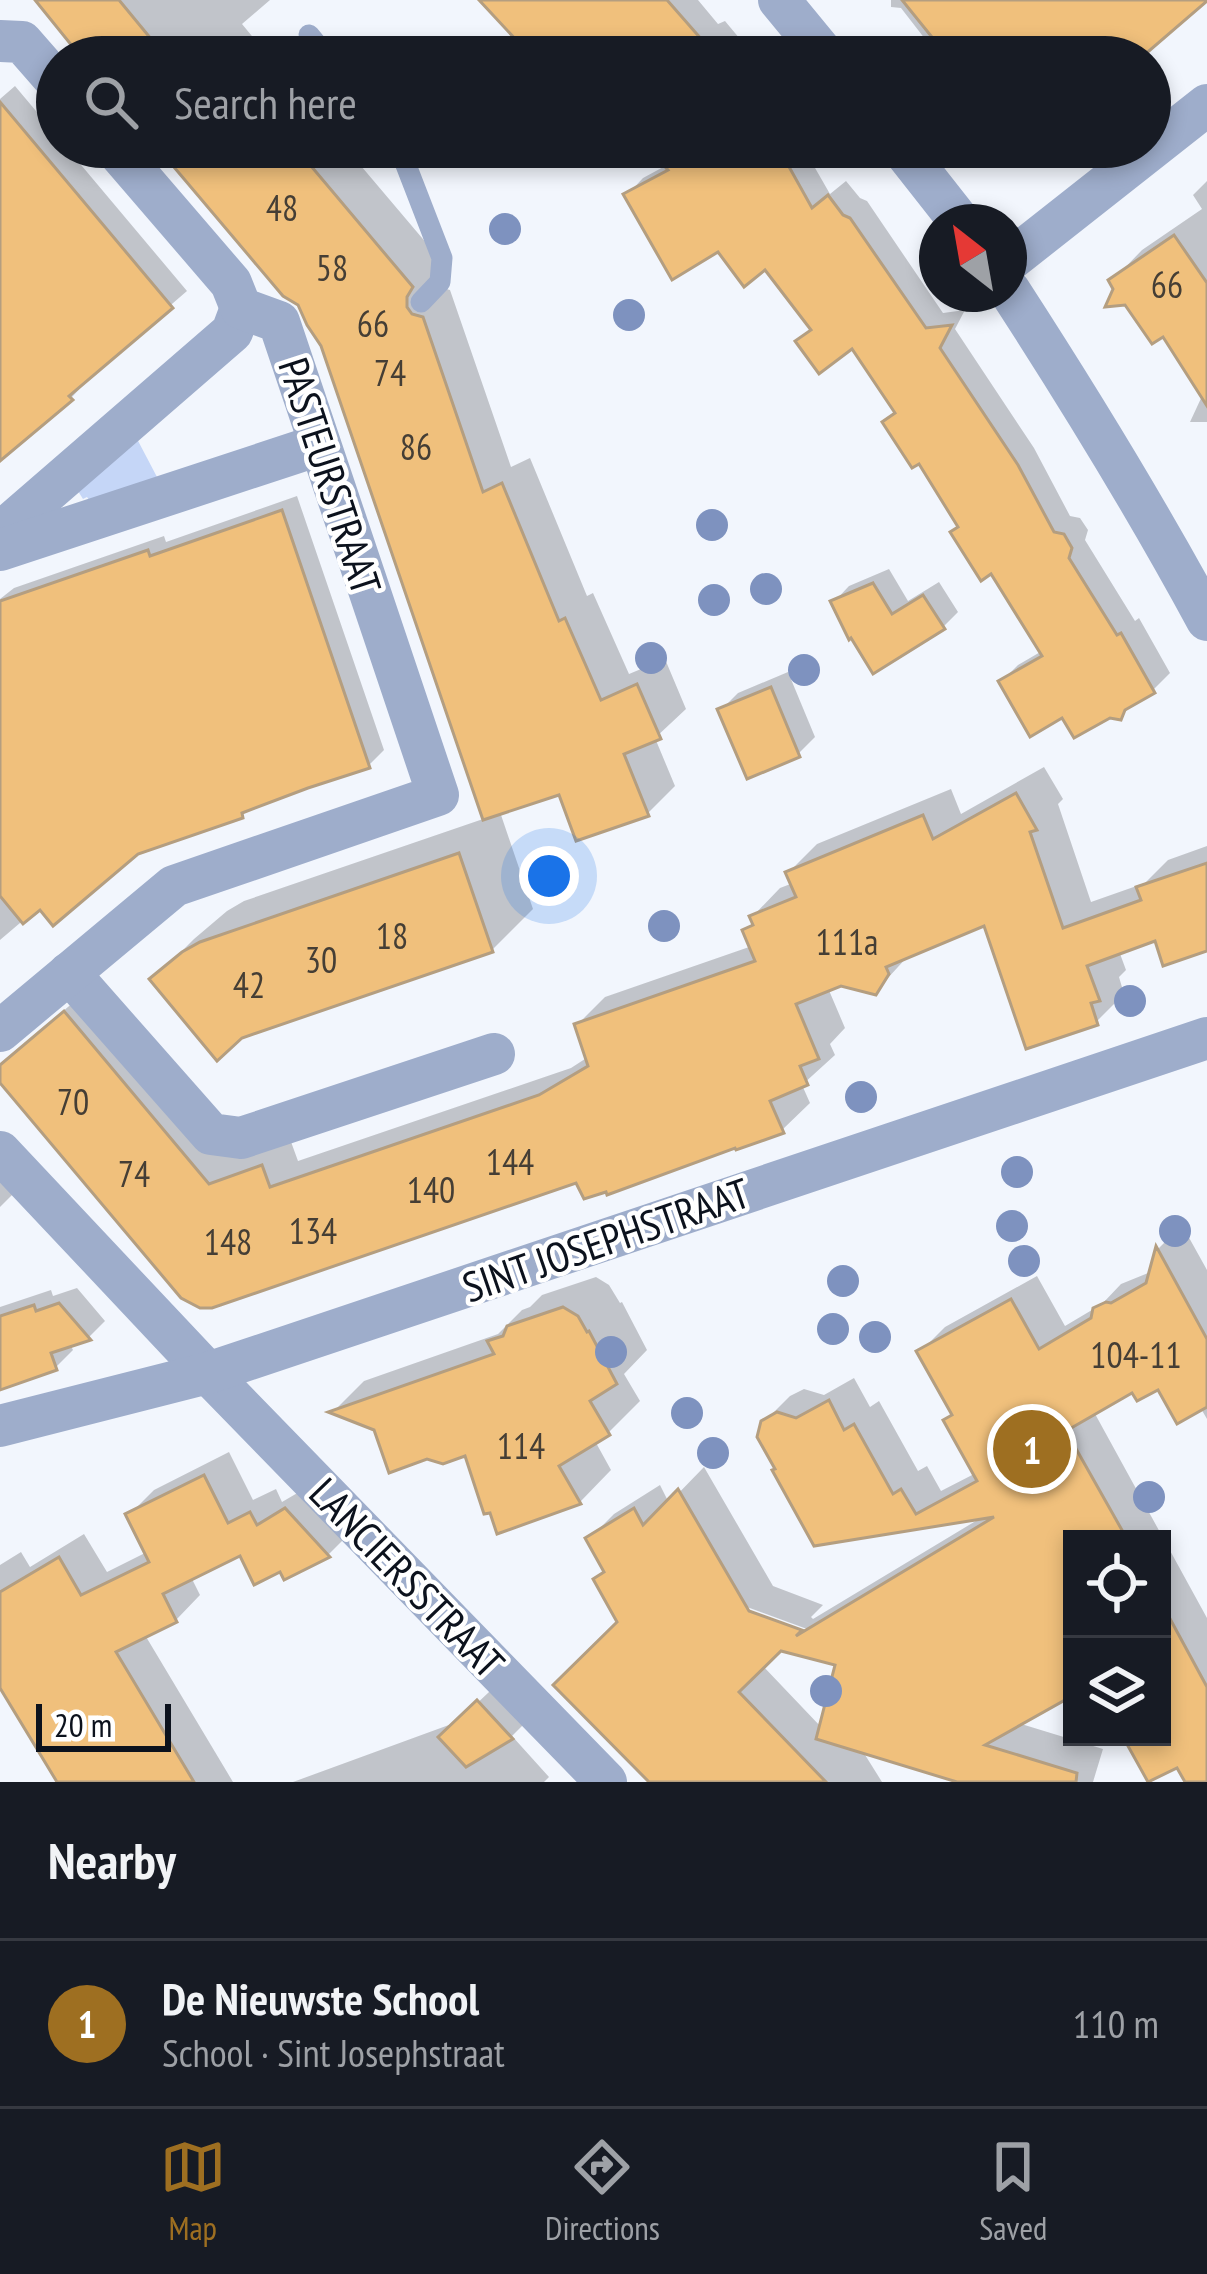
<!DOCTYPE html>
<meta charset="utf-8">
<style>
:root{--surface:#171b24;--page:#242831;--text:#f1f3f6;--muted:#9ea1a6;--line:#363941;--accent:#9e6f21}
body{margin:0;font-family:"PT Sans Narrow",sans-serif;background:var(--page);color:var(--text)}
.controls{position:absolute;right:36px;bottom:36px;display:grid;overflow:hidden;border-radius:0px;box-shadow:0 6px 18px #0003}
.controls button{width:108px;height:108px;display:grid;place-items:center;padding:0;border:0;border-bottom:3px solid var(--line);background:var(--surface);color:var(--text);font:60px sans-serif}
.compass{position:absolute;left:919px;top:204px;width:108px;height:108px;border-radius:50%;background:var(--surface);box-shadow:0 6px 18px #0003;rotate:329deg}
.scale{position:absolute;left:36px;bottom:30px;width:135px;box-sizing:border-box;padding-left:12px;border:6px solid #0c121d;border-top:0;font-size:33px;line-height:42px;white-space:nowrap;color:#0c121d;-webkit-text-stroke:9px #fff;paint-order:stroke}
.you{position:absolute;left:549px;top:876px;width:42px;height:42px;margin:-30px;border:9px solid #fff;border-radius:50%;background:#1a73e8;box-shadow:0 0 0 18px #1a73e833}
.badge{display:grid;place-items:center;width:78px;height:78px;border-radius:50%;background:var(--accent);color:#fff;font-size:39px;font-weight:700}
.pin{position:absolute;translate:-50% -50%;border:6px solid #fff;box-shadow:0 3px 12px #0006}
.list{margin:0;padding:0;list-style:none}
h2{display:flex;justify-content:space-between;align-items:center;height:156px;margin:0;padding:0 48px;font-size:51px}
h2 small{font-size:39px;font-weight:400;color:var(--muted)}
.list li{display:grid;grid-template-columns:78px 1fr auto;gap:36px;align-items:center;box-sizing:border-box;height:168px;padding:0 48px;border-top:3px solid var(--line)}
.list b{display:block;font-size:45px;white-space:nowrap}
.list p{margin:0;font-size:39px;white-space:nowrap;color:var(--muted)}
.list em{font-size:39px;font-style:normal;color:var(--muted)}
.icon{flex:none;width:66px;height:66px;fill:none;stroke:currentColor;stroke-width:2;stroke-linecap:round;stroke-linejoin:round}
.map{position:relative;flex:none;width:1207px;height:1782px;overflow:hidden}
.search{position:absolute;background:var(--surface);box-shadow:0 6px 18px #0003;left:36px;right:36px;top:36px;height:132px;display:flex;align-items:center;gap:30px;box-sizing:border-box;padding:0 42px;border-radius:66px;color:var(--muted);font-size:45px}
.sheet{height:324px;background:var(--surface)}
nav{display:flex;justify-content:space-around;align-items:center;box-sizing:border-box;height:168px;border-top:3px solid var(--line);background:var(--surface);font-size:33px;color:var(--muted)}
nav a{display:grid;justify-items:center;gap:6px}
nav .on{color:var(--accent)}
.map>svg:first-child{display:block}
.green{fill:#c5d6f7}
.shadow{fill:#0003;fill-rule:evenodd}
.building{fill:#f0c07c;stroke:#b49e80;stroke-width:3}
.lines{fill:none;stroke-linecap:round;stroke-linejoin:round}
.lane{stroke:#9eadcb;stroke-width:21}
.street{stroke:#9eadcb;stroke-width:42}
.tree{fill:#7e92bf}
.labels{text-anchor:middle;stroke-width:9;stroke-linejoin:round;paint-order:stroke}
.number-label{font-size:36px;fill:#453e35}
.street-label{font-size:42px;fill:#0c121d;stroke:#fff}
</style>
<div class="map">
<svg width="1207" height="1782" viewBox="0 0 1207 1782">
<rect width="100%" height="100%" fill="#f2f6fd"/>
<path class="green" d="M 136,437 L 157,477 L 89,500 L 87,497 L 83,499 L 78,491 Z"/>
<g class="shadow">
<path d="M 39,0 L 270,0 L 242,24 L 269,57 L 86,57 Z"/>
<path d="M 481,0 L 698,0 L 718,24 L 725,21 L 755,57 L 536,57 Z"/>
<path d="M 891,0 L 1202,0 L 1137,57 L 939,57 L 901,8 L 891,7 Z"/>
<path d="M 15,86 L 57,136 L 57,147 L 66,147 L 187,291 L 84,380 L 86,382 L 71,398 L 0,457 L 0,99 Z"/>
<path d="M 162,147 L 345,147 L 439,258 L 439,287 L 450,290 L 511,467 L 530,458 L 587,596 L 593,593 L 629,674 L 665,659 L 686,709 L 655,738 L 675,786 L 648,813 L 560,791 L 500,812 L 533,909 L 492,950 L 153,980 L 194,939 L 227,911 L 244,901 L 486,818 L 324,344 L 300,303 Z"/>
<path d="M 660,147 L 803,147 L 830,194 L 846,181 L 860,198 L 867,201 L 943,313 L 965,310 L 955,329 L 1034,448 L 1070,516 L 1080,518 L 1088,530 L 1085,540 L 1135,621 L 1139,618 L 1170,673 L 1153,690 L 1138,699 L 1120,717 L 1063,713 L 1002,681 L 1018,665 L 1042,651 L 920,460 L 885,422 L 897,411 L 852,345 L 799,341 L 813,328 L 766,266 L 719,248 L 627,195 L 643,178 L 667,165 Z"/>
<path d="M 1207,181 L 1207,422 L 1190,422 L 1203,394 L 1164,333 L 1112,281 L 1142,250 L 1202,209 L 1193,195 Z"/>
<path d="M 297,496 L 384,750 L 368,766 L 251,806 L 242,816 L 137,851 L 40,906 L 0,940 L 0,599 L 14,588 L 164,536 L 166,542 Z"/>
<path d="M 889,569 L 908,601 L 939,582 L 958,612 L 943,627 L 834,602 L 849,586 Z"/>
<path d="M 788,672 L 815,737 L 798,754 L 721,710 L 738,693 Z"/>
<path d="M 1044,767 L 1063,799 L 1058,804 L 1091,902 L 1145,883 L 1168,860 L 1207,846 L 1207,948 L 1157,937 L 1119,951 L 1126,970 L 1119,977 L 1124,994 L 1096,1022 L 985,922 L 909,955 L 875,992 L 841,983 L 828,988 L 845,1028 L 830,1044 L 835,1055 L 802,1085 L 810,1103 L 782,1130 L 578,1179 L 217,1303 L 0,1078 L 0,1068 L 23,1045 L 94,985 L 238,1158 L 290,1139 L 298,1161 L 571,1068 L 588,1057 L 577,1025 L 605,997 L 752,946 L 746,931 L 755,922 L 753,916 L 780,888 L 793,883 L 789,872 L 817,844 L 951,789 L 961,814 Z"/>
<path d="M 0,1154 L 24,1183 L 0,1207 Z"/>
<path d="M 1182,1225 L 1207,1270 L 1207,1419 L 1200,1407 L 1159,1386 L 1134,1389 L 1094,1412 L 1207,1618 L 1207,1782 L 1188,1782 L 1178,1764 L 1126,1737 L 1162,1737 L 1162,1539 L 1072,1539 L 1072,1693 L 1018,1723 L 1103,1749 L 1093,1782 L 967,1782 L 862,1750 L 882,1782 L 653,1782 L 607,1570 L 589,1539 L 614,1514 L 660,1485 L 669,1503 L 704,1467 L 773,1586 L 823,1605 L 811,1617 L 813,1619 L 984,1516 L 816,1543 L 764,1422 L 790,1396 L 804,1389 L 824,1395 L 854,1378 L 870,1407 L 879,1401 L 918,1471 L 927,1466 L 941,1491 L 976,1473 L 946,1420 L 954,1413 L 920,1352 L 945,1327 L 1037,1276 L 1065,1326 L 1102,1304 L 1121,1284 L 1153,1271 L 1159,1248 ZM 736,1603 L 807,1629 L 802,1634 L 733,1608 ZM 780,1647 L 839,1663 L 822,1728 L 762,1665 Z"/>
<path d="M 596,1277 L 609,1285 L 620,1303 L 622,1302 L 647,1350 L 624,1374 L 640,1401 L 608,1433 L 595,1441 L 611,1470 L 580,1502 L 499,1530 L 467,1452 L 376,1428 L 334,1411 L 364,1381 L 498,1334 L 522,1310 L 530,1307 L 542,1295 Z"/>
<path d="M 77,1288 L 105,1321 L 89,1337 L 70,1344 L 73,1350 L 56,1367 L 0,1387 L 0,1307 L 51,1290 L 53,1296 Z"/>
<path d="M 229,1452 L 253,1500 L 276,1489 L 282,1502 L 311,1485 L 353,1530 L 329,1554 L 285,1576 L 281,1568 L 241,1552 L 191,1577 L 200,1595 L 176,1620 L 145,1635 L 233,1782 L 60,1782 L 0,1682 L 0,1565 L 21,1552 L 30,1567 L 84,1534 L 107,1572 L 147,1552 L 129,1515 L 154,1490 Z"/>
<path d="M 504,1678 L 536,1712 L 512,1736 L 549,1777 L 544,1782 L 293,1782 L 457,1722 Z"/>
</g>
<g class="building">
<path d="M 35,0 L 119,0 L 166,57 L 81,57 Z"/>
<path d="M 479,0 L 667,0 L 717,57 L 532,57 Z"/>
<path d="M 902,0 L 1207,0 L 1207,1 L 1142,57 L 948,57 Z"/>
<path d="M 0,102 L 173,308 L 69,396 L 73,400 L 0,461 Z"/>
<path d="M 157,147 L 295,147 L 413,287 L 407,297 L 407,307 L 412,314 L 423,317 L 483,492 L 502,483 L 559,621 L 565,618 L 601,700 L 637,684 L 661,739 L 624,754 L 649,816 L 576,841 L 559,795 L 483,820 L 321,346 L 307,325 L 298,305 L 283,296 Z"/>
<path d="M 647,147 L 778,147 L 812,208 L 828,195 L 843,215 L 850,218 L 926,328 L 952,325 L 940,348 L 1018,465 L 1054,532 L 1064,534 L 1072,548 L 1069,558 L 1117,635 L 1121,633 L 1155,693 L 1125,710 L 1121,720 L 1110,718 L 1074,738 L 1062,718 L 1030,737 L 998,681 L 1042,656 L 991,574 L 981,581 L 950,532 L 958,527 L 919,464 L 912,468 L 882,422 L 895,413 L 852,349 L 819,374 L 795,341 L 811,330 L 765,270 L 744,287 L 718,252 L 672,280 L 623,194 L 668,170 Z"/>
<path d="M 1174,235 L 1207,283 L 1207,406 L 1163,337 L 1152,344 L 1125,305 L 1105,307 L 1113,289 L 1108,280 Z"/>
<path d="M 282,510 L 370,768 L 308,788 L 242,813 L 243,818 L 138,854 L 53,926 L 40,910 L 23,924 L 0,896 L 0,601 L 148,550 L 150,556 Z"/>
<path d="M 873,583 L 892,614 L 923,595 L 945,629 L 873,674 L 851,638 L 849,640 L 830,601 Z"/>
<path d="M 771,687 L 800,757 L 747,779 L 717,709 Z"/>
<path d="M 1016,793 L 1037,830 L 1030,832 L 1063,928 L 1141,900 L 1136,887 L 1207,863 L 1207,951 L 1163,966 L 1155,941 L 1087,966 L 1100,1001 L 1091,1003 L 1098,1025 L 1026,1049 L 984,926 L 886,967 L 889,974 L 876,995 L 841,986 L 796,1004 L 819,1059 L 800,1066 L 808,1085 L 770,1101 L 784,1133 L 736,1150 L 735,1148 L 607,1195 L 606,1192 L 584,1199 L 576,1183 L 212,1308 L 200,1308 L 181,1298 L 0,1083 L 0,1065 L 64,1011 L 209,1184 L 262,1165 L 270,1187 L 539,1095 L 588,1066 L 574,1024 L 755,961 L 742,930 L 753,925 L 749,916 L 796,897 L 785,872 L 923,815 L 933,839 Z"/>
<path d="M 459,853 L 493,952 L 242,1038 L 217,1061 L 149,979 L 182,952 L 200,942 Z"/>
<path d="M 1156,1246 L 1207,1339 L 1207,1407 L 1177,1424 L 1158,1390 L 1137,1401 L 1132,1393 L 1066,1431 L 1127,1539 L 1072,1539 L 1072,1696 L 985,1745 L 1077,1773 L 1076,1782 L 957,1782 L 816,1739 L 835,1665 L 781,1651 L 739,1692 L 826,1782 L 649,1782 L 553,1685 L 617,1622 L 593,1579 L 604,1572 L 585,1538 L 634,1508 L 643,1525 L 678,1489 L 749,1611 L 802,1630 L 796,1636 L 994,1517 L 814,1546 L 772,1470 L 775,1469 L 757,1437 L 761,1421 L 777,1412 L 796,1418 L 829,1400 L 844,1430 L 854,1424 L 893,1494 L 901,1489 L 916,1514 L 977,1481 L 943,1420 L 952,1415 L 916,1351 L 1011,1299 L 1039,1349 L 1091,1318 L 1093,1308 L 1106,1302 L 1111,1303 L 1146,1283 Z"/>
<path d="M 59,1303 L 91,1340 L 51,1353 L 57,1370 L 0,1390 L 0,1316 L 34,1305 L 36,1311 Z"/>
<path d="M 563,1307 L 578,1316 L 587,1332 L 589,1331 L 617,1384 L 590,1401 L 610,1435 L 559,1466 L 581,1504 L 497,1534 L 490,1513 L 484,1514 L 465,1456 L 443,1464 L 427,1459 L 389,1473 L 374,1430 L 328,1412 L 494,1354 L 487,1341 L 503,1336 L 507,1326 Z"/>
<path d="M 204,1475 L 228,1523 L 250,1512 L 257,1525 L 285,1508 L 330,1557 L 284,1580 L 280,1572 L 254,1585 L 240,1556 L 163,1594 L 177,1622 L 116,1652 L 194,1782 L 57,1782 L 0,1688 L 0,1592 L 59,1557 L 81,1595 L 149,1562 L 125,1514 Z"/>
<path d="M 1162,1604 L 1207,1687 L 1207,1782 L 1185,1782 L 1177,1768 L 1148,1782 L 1123,1737 L 1162,1737 Z"/>
<path d="M 477,1700 L 513,1739 L 466,1767 L 438,1737 Z"/>
</g>
<g class="lines">
<g class="lane">
<path d="M 309,35 L 327,57"/>
<path d="M 399,147 L 442,258 L 440,282 L 421,302"/>
</g>
<g class="street">
<path d="M 779,0 L 826,57"/>
<path d="M 0,41 L 22,42 L 57,82"/>
<path d="M 901,147 L 960,222"/>
<path d="M 1009,261 L 1207,105"/>
<path d="M 1009,290 C 1079,398 1146,507 1207,620"/>
<path d="M 0,533 L 232,332 L 241,308"/>
<path d="M 0,550 L 319,445"/>
<path d="M 69,973 L 211,1134 L 241,1138 L 494,1054"/>
<path d="M 0,1031 L 174,886 L 438,795 L 279,322 L 241,308 L 231,283 L 114,147"/>
<path d="M 0,1152 L 208,1373 L 606,1782"/>
<path d="M 0,1426 L 208,1373 L 1207,1038"/>
</g>
</g>
<g class="tree">
<circle cx="505" cy="229" r="16"/>
<circle cx="629" cy="315" r="16"/>
<circle cx="712" cy="525" r="16"/>
<circle cx="766" cy="589" r="16"/>
<circle cx="714" cy="600" r="16"/>
<circle cx="651" cy="658" r="16"/>
<circle cx="804" cy="670" r="16"/>
<circle cx="664" cy="926" r="16"/>
<circle cx="1130" cy="1001" r="16"/>
<circle cx="861" cy="1097" r="16"/>
<circle cx="1017" cy="1172" r="16"/>
<circle cx="1012" cy="1226" r="16"/>
<circle cx="1175" cy="1231" r="16"/>
<circle cx="1024" cy="1261" r="16"/>
<circle cx="843" cy="1281" r="16"/>
<circle cx="833" cy="1329" r="16"/>
<circle cx="875" cy="1337" r="16"/>
<circle cx="611" cy="1352" r="16"/>
<circle cx="687" cy="1413" r="16"/>
<circle cx="713" cy="1453" r="16"/>
<circle cx="1149" cy="1497" r="16"/>
<circle cx="826" cy="1691" r="16"/>
</g>
<g class="labels">
<g class="number-label">
<text x="282" y="221">48</text>
<text x="332" y="281">58</text>
<text x="1167" y="298">66</text>
<text x="373" y="337">66</text>
<text x="390" y="386">74</text>
<text x="416" y="460">86</text>
<text x="392" y="949">18</text>
<text x="847" y="955">111a</text>
<text x="321" y="973">30</text>
<text x="249" y="998">42</text>
<text x="73" y="1115">70</text>
<text x="510" y="1175">144</text>
<text x="134" y="1187">74</text>
<text x="431" y="1203">140</text>
<text x="313" y="1244">134</text>
<text x="228" y="1255">148</text>
<text x="1136" y="1368">104-11</text>
<text x="521" y="1459">114</text>
</g>
<g class="street-label">
<text transform="translate(330 476) rotate(72)" y="15">PASTEURSTRAAT</text>
<text transform="translate(606 1240) rotate(-19)" y="15">SINT JOSEPHSTRAAT</text>
<text transform="translate(407 1578) rotate(46)" y="15">LANCIERSSTRAAT</text>
</g>
</g>
</svg>
<div class="controls">
<button><svg class="icon" aria-label="locate" viewBox="0 0 24 24"><circle cx="12" cy="12" r="6"/><path d="M12 2v4M12 18v4M2 12h4M18 12h4"/></svg></button>
<button><svg class="icon" aria-label="layers" viewBox="0 0 24 24"><path d="M12 4l9 5-9 5-9-5zM3 14l9 5 9-5"/></svg></button>
</div>
<svg class="compass" viewBox="-18 -18 36 36"><path d="M0-13l5 13h-10z" fill="#e53935"/><path d="M0 13l5-13h-10z" fill="#9ea1a6"/></svg>
<div class="scale">20 m</div>
<div class="you"></div>
<div class="pin badge" style="left:1032px;top:1449px">1</div>
<div class="search"><svg class="icon" aria-label="search" viewBox="0 0 24 24"><circle cx="10" cy="10" r="6"/><path d="M15 15l6 6"/></svg>Search here</div>
</div>
<section class="sheet">
<h2>Nearby<small></small></h2>
<ul class="list">
<li><span class="badge">1</span><div><b>De Nieuwste School</b><p>School · Sint Josephstraat</p></div><em>110 m</em></li>
</ul>
</section>
<nav>
<a class="on"><svg class="icon" aria-label="map" viewBox="0 0 24 24"><path d="M3 6l6-2 6 2 6-2v14l-6 2-6-2-6 2zM9 4v14M15 6v14"/></svg>Map</a>
<a><svg class="icon" aria-label="directions" viewBox="0 0 24 24"><path d="M12 3l9 9-9 9-9-9zM9 14v-3h6M13 9l2 2-2 2"/></svg>Directions</a>
<a><svg class="icon" aria-label="saved" viewBox="0 0 24 24"><path d="M7 4h10v16l-5-4-5 4z"/></svg>Saved</a>
</nav>
